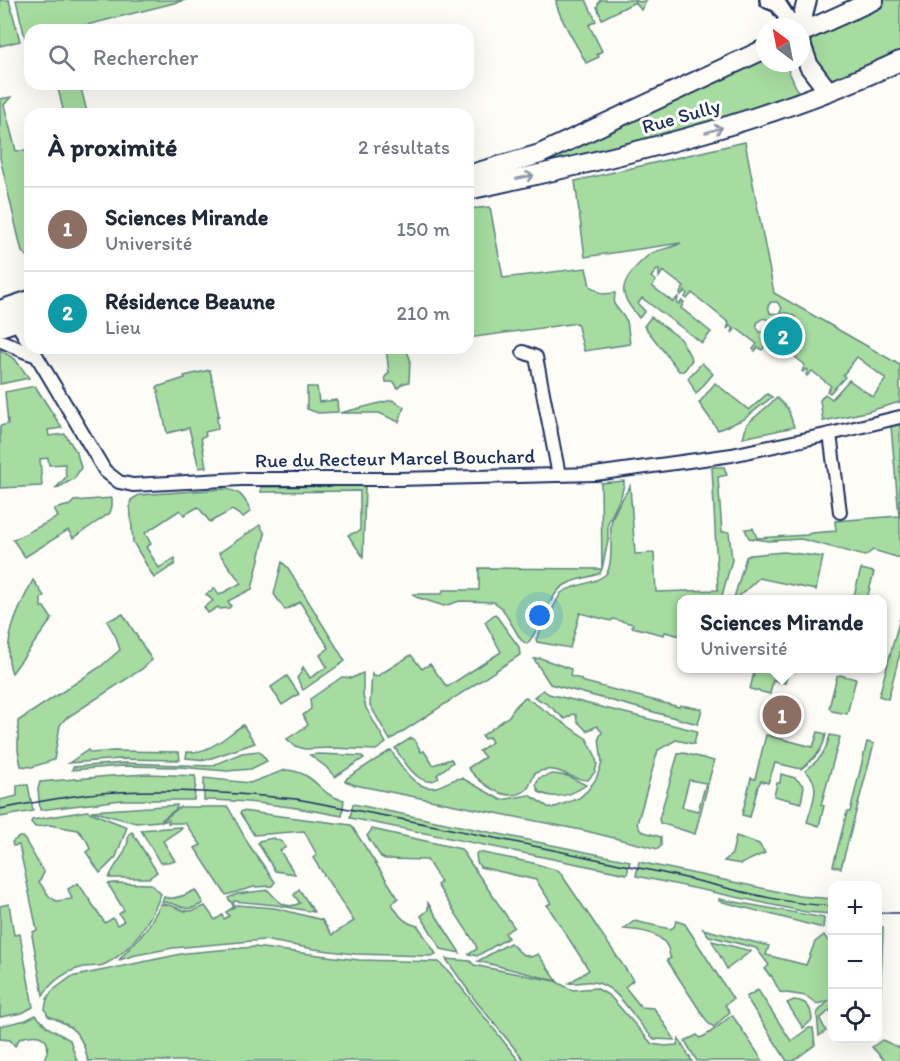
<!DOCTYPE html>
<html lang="fr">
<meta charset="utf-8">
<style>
:root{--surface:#fff;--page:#f2f2f3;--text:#1f2937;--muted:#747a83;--line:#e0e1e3;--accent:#1b2f5e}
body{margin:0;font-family:Itim,sans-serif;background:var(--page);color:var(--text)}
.controls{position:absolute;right:18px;bottom:18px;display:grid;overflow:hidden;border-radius:12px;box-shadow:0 6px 24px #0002}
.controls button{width:54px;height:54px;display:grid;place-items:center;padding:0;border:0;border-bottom:2px solid var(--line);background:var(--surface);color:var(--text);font:30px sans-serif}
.compass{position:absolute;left:756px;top:18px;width:54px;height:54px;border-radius:50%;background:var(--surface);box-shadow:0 6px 24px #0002;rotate:328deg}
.you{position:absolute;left:540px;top:616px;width:21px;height:21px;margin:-15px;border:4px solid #fff;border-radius:50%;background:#1a73e8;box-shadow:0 0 0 9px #1a73e833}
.badge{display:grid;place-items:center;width:39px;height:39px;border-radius:50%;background:var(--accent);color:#fff;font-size:20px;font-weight:700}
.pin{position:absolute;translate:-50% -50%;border:3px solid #fff;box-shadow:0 2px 6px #0006}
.popup{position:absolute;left:677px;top:595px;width:210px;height:78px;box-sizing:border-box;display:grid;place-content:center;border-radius:12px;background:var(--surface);filter:drop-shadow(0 2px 4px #0005);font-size:20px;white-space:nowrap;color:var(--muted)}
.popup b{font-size:22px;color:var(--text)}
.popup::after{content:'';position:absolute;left:50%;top:100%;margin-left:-12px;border:12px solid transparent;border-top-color:var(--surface)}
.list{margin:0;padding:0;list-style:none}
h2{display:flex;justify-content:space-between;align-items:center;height:78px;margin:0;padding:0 24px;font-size:26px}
h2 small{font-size:20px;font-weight:400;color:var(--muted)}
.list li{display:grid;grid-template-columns:39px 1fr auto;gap:18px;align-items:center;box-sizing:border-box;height:84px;padding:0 24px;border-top:2px solid var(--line)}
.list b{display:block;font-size:22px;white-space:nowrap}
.list p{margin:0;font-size:20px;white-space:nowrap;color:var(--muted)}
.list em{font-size:20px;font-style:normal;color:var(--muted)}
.icon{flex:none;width:33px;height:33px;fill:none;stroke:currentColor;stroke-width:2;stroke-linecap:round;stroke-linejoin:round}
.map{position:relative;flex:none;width:900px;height:1061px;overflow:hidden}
.search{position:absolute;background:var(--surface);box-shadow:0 6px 24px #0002;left:24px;top:24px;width:450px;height:66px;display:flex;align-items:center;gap:15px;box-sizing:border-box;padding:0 21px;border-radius:18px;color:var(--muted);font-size:22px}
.panel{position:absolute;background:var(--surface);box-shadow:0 6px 24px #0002;left:24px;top:108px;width:450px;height:246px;border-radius:18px}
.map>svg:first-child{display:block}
.green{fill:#a6dca0;stroke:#60867f;stroke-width:1.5;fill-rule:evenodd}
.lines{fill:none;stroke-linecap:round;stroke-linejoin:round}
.minor-casing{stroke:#1b2f5e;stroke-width:16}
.tertiary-casing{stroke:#1b2f5e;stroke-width:20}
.secondary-casing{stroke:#1b2f5e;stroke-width:22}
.minor{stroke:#fdfcf7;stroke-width:12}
.tertiary{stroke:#fdfcf7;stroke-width:15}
.secondary{stroke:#fdfcf7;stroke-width:18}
.tram{stroke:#1b2f5e;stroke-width:1.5}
.oneway{stroke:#8c96aa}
.labels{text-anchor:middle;stroke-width:6;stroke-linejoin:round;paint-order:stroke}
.street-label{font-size:20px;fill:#1b2f5e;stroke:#fdfcf7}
</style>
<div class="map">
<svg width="900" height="1061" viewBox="0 0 900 1061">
<rect width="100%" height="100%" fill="#fdfcf7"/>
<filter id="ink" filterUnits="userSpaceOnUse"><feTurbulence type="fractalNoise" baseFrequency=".0167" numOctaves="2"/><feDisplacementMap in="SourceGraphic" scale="12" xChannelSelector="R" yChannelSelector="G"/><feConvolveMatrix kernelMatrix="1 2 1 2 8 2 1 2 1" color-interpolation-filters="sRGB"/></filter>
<g filter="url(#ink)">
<g class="green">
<path d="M 0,0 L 9,0 L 20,41 L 0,46 Z"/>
<path d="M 16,0 L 186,0 L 67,30 L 30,30 L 30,37 L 25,38 Z"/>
<path d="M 556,0 L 586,0 L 596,21 L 589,25 L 602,51 L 597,54 L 599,57 L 586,63 C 579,48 556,14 556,0 Z"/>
<path d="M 600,0 L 635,0 L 640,2 L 647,0 L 641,10 L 635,2 L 602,19 L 597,7 Z"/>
<path d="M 885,0 L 900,0 L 900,54 L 835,80 L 825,77 L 819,69 L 807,37 Z"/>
<path d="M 765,56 L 765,63 L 785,63 L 799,94 L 727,119 L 539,168 L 538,162 L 626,124 Z"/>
<path d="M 57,84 L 80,84 L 87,112 L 64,114 Z"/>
<path d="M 11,97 L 4,105 L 16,151 L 27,151 L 30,159 L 30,255 L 27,256 L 22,252 L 0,158 L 0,99 Z"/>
<path d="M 745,142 L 774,293 L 900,365 L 900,402 L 866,412 L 823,421 L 820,400 L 825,394 L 832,399 L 849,380 L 873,397 L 886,379 L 857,357 L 843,375 L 845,377 L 830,393 L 827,391 L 831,386 L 812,371 L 807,376 L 806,374 L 808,370 L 806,369 L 803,372 L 802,371 L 805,365 L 783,347 L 777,353 L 775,351 L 778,347 L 776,346 L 773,349 L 772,348 L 779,339 C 805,344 804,307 779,314 L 782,308 L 777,302 L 771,302 L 768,306 L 770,313 L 778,314 L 771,325 C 769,319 765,317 760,320 C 755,324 756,328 760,332 L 767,332 L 771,327 L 774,335 L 762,350 L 758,347 L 755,351 L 753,349 L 757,344 L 736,328 L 732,333 L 733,328 L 730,326 L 727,329 L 729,323 L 692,293 L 687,299 L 685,297 L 687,293 L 685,291 L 681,295 L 680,293 L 684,287 L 663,271 L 659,277 L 659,270 L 657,270 L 651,277 L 656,281 L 652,286 L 673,302 L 678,297 L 677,303 L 679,304 L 682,301 L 684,302 L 681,308 L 711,332 L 702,343 L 642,298 L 638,304 L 645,311 L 639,318 C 634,311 625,302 624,293 C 621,280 640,262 650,254 C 659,249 673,248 681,243 L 585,257 L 575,181 Z"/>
<path d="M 490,207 L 503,278 L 586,268 L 590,286 L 602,294 L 615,293 L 614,304 L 627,321 L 630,344 L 584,351 L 577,323 L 468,338 L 468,209 Z"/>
<path d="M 651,317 L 681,339 L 692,360 L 684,371 L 679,371 L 644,326 Z"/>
<path d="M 386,348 L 406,348 L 410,359 L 409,382 L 402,384 L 398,388 L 394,382 L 386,382 L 385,377 L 389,373 Z"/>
<path d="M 0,350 L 15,359 L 29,378 L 0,384 Z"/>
<path d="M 702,363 L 713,374 L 696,394 L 688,378 Z"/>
<path d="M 210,370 L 219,416 L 217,416 L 218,429 L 205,432 L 206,436 L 201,437 L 206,467 L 199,468 L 189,428 L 167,433 L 157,387 L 185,378 L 184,376 Z"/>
<path d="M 715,383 L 749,410 L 767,394 L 772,397 L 744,419 L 718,430 L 699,403 Z"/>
<path d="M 35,386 L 62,428 L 48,430 L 49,436 L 65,434 L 77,453 L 81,468 L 74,479 L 55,489 L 66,477 L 65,464 L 49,465 L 48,458 L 40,459 L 42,486 L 0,488 L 0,426 L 8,424 L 5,392 Z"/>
<path d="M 307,387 L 317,387 L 319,402 L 337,400 L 338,412 L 318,413 L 307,409 Z"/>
<path d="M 777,398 L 788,409 L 794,427 L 743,438 L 747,424 Z"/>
<path d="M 392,400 L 404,407 L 399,422 L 379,413 L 340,413 Z"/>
<path d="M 900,424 L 900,558 L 873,550 L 865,556 L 801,539 L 768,541 L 749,538 L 745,529 L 753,528 L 757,538 L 807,535 L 811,533 L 836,531 L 835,521 L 899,516 L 891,426 Z"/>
<path d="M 712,467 L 724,467 L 727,475 L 718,477 L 722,532 L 729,532 L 732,560 L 721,599 L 682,600 L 681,636 L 665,632 L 664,635 L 632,627 L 633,624 L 613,619 L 611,621 L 580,613 L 570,648 L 537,642 L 536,639 L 561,593 C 573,584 593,585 605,575 C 614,567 610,537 611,525 C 612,512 624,497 630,486 L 635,554 L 654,553 L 656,592 L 718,590 Z"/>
<path d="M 624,481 L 624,485 L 621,496 L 608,523 L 608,541 L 602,569 L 600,573 C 589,578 575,579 565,585 C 549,593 541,629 527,644 L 521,640 L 502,608 L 494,602 L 460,601 L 444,606 L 416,597 L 413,594 L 442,594 L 443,590 L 479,590 L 479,568 L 602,569 L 601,483 Z"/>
<path d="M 365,486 L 363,557 L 348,535 L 360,531 L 360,491 L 261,492 L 261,487 Z"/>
<path d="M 223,489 C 240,490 244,497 251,511 L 243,517 L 232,510 L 210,522 L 198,507 L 184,515 L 180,510 L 145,533 L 151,544 L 146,547 L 159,568 L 175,558 L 175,564 L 154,578 L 133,542 L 130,504 L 131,500 L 139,495 Z"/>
<path d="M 112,498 L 112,506 L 110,513 L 73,538 L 68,530 L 25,557 L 13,540 L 58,517 L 54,509 L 70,505 L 74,501 Z"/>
<path d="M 260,525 L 265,534 L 252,589 L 228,601 L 231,606 L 229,608 L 220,609 L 218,607 L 208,613 L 204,607 L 213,601 L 206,594 L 215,588 L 219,595 L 241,583 L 219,553 Z"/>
<path d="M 784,552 L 823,557 L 816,590 L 759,578 L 736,599 L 734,598 L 746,557 L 750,555 Z"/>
<path d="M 282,562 L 288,568 L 345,661 L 303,690 L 297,678 L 301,673 L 303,667 L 310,678 L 327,667 L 320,655 L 329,648 L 300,602 L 285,610 L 274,594 Z"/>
<path d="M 861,569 L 874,572 L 867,599 L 853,599 Z"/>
<path d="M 33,580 L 44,596 L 41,598 L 41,607 L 44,607 L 52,619 L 12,673 C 0,643 20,606 33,580 Z"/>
<path d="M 123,614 L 152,660 L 142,669 L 65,719 L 60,725 L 54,760 L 32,767 L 21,766 L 18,750 L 18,721 L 100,667 L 120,650 L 116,637 L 107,621 Z"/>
<path d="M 495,614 L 519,647 L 520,655 L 390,740 L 370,705 L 372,673 L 376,677 L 411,655 L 422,669 L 430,664 L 447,687 L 501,652 L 485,622 Z"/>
<path d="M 900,618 L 900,653 L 888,699 L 879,696 Z"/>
<path d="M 540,658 L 571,669 L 570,676 L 581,679 L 581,681 L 679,707 L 680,705 L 702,709 L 698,724 L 550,684 L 534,659 Z"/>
<path d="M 755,669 L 782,669 L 789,671 L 785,683 L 773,680 L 770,694 L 750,689 Z"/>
<path d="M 363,673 L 363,696 L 366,708 L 386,743 L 376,750 L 333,748 L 305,749 L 295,746 L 287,739 L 308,725 L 303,715 L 311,709 L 310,699 L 342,677 L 352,678 Z"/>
<path d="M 840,675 L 856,679 L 847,714 L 832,711 L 829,708 L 837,676 Z"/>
<path d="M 287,676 L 299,694 L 282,705 L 271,687 Z"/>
<path d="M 543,690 L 549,694 L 697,731 L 694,744 L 676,740 L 658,750 L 637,824 L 641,831 L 661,837 L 661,846 L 658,849 L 586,831 L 355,785 L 345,781 L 347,778 L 391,750 C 400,765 415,792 436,787 C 445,785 450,779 462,778 L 501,800 L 529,795 L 548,807 L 553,808 L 579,798 L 588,790 L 596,779 L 602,763 L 599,738 L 602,732 L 597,726 L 587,731 L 577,721 L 576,715 L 573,714 L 565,719 L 547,704 L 534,697 Z"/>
<path d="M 525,697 L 587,739 L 595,755 L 597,764 L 595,772 L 588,780 C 567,780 559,763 535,773 C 531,779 531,786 526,790 C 507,805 480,783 468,768 L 485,757 L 479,751 L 492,742 L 489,737 L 484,739 L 482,736 L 509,716 L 515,707 Z"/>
<path d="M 243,725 L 255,743 L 206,760 L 186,758 L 187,752 C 210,754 227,735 243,725 Z"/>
<path d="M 818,732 L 826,734 C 822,753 815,757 801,769 L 775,763 L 768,783 L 761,781 L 758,786 L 750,817 L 742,815 L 751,778 L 755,779 L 766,735 L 813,747 Z"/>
<path d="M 830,735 L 840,737 L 821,805 L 824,806 L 819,826 L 807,822 C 812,804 823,784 805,771 C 820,759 825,754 830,735 Z"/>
<path d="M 411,738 L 415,740 L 421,752 L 424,751 L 433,765 L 451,759 L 453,762 L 437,775 L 439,778 C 420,791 404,761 395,748 Z"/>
<path d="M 867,742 L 874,744 L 841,868 L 833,866 L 847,812 L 850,812 Z"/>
<path d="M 88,750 L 91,753 L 113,751 L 179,752 L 180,760 L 120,759 L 69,763 Z"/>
<path d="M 259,751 L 267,761 L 251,769 L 227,771 L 179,767 L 123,766 L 72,770 L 73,767 L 124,763 L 211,766 L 242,753 Z"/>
<path d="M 684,753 L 714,761 L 695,834 L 660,823 L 659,819 L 678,754 ZM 689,780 L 706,783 L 698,811 L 682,807 Z"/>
<path d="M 319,754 L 362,756 L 364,758 L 335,777 L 326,767 L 310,755 Z"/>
<path d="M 285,770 C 317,771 318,796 344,800 L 342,816 C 296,807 250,800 204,800 L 204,778 L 250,783 Z"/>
<path d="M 149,774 L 195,776 L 196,781 L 194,800 L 122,800 L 40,810 L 38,789 L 40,782 L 111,776 Z"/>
<path d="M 553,774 L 568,776 L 586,785 C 571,796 555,800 539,792 L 536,785 L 539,778 Z"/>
<path d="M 781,774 L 795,778 L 804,786 L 801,803 L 774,796 L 777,783 L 780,783 Z"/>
<path d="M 22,785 L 28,785 L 33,811 L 0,817 L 0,800 L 17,796 L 17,786 Z"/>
<path d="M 353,804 L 630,861 L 627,874 L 350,818 Z"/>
<path d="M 177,805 L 176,809 L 160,821 L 136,823 L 91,811 Z"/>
<path d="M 180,807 L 228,807 L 249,845 L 275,882 L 272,886 L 254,887 L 226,895 L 195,848 L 201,845 L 185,823 L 168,823 L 169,820 L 161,822 Z"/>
<path d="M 87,811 L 127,827 L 116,857 L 100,873 L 86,852 L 90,849 L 87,841 L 78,830 L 49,825 L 35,827 L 31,822 L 32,820 Z"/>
<path d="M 242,811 L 351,825 L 398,898 L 392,904 C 399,916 404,923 418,926 L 436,954 L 431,956 L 355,954 L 314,949 L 264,940 L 173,948 L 136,955 L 119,960 L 146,930 L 161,904 C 182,905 181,918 205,906 L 215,920 L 222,915 L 224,919 L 229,916 L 226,912 L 234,907 L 233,906 L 237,905 L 275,908 L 322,920 L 332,935 L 354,921 L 313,858 L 317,855 L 304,831 L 254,835 L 240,813 Z"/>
<path d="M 180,827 L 182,828 L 163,841 L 175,861 L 160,863 L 141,830 Z"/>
<path d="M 372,829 L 461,849 L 514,927 L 505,933 L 508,938 L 477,956 L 469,954 L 477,949 L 475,943 L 437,885 L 441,882 L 427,860 L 385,859 L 381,857 L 367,836 Z"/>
<path d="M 132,832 L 157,872 L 149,878 L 109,878 C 116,860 127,857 129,834 Z"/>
<path d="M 736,836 L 759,844 L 765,853 L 741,864 L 724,861 L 732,854 Z"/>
<path d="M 19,837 L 22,837 L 25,840 L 44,873 L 39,882 L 49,896 L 56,901 L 72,899 L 68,889 L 78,883 L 105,923 L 113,918 L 117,925 L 124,921 L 119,914 L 124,910 L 108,884 L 113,883 L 151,884 L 161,894 C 151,920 130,954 103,965 C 97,967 90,966 84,967 C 66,971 53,980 43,995 L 32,935 L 33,932 L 37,930 L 19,845 L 13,846 L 12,842 Z"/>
<path d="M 273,838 L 282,842 L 286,847 L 280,851 L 295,874 L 275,871 L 258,843 L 259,841 Z"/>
<path d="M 478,852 L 533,863 L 559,871 L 633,980 L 625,987 L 641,1007 L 654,1008 L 675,1040 L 654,1039 C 635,1023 620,985 593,982 C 585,981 577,984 569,983 L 589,970 L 547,905 L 551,903 L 536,880 L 480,867 L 477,862 L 476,854 Z"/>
<path d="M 639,862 L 799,896 L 832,899 L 832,914 L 806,912 L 636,876 Z"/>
<path d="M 299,889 L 314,912 L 276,905 L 234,901 L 233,905 L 228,898 L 237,894 L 268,890 C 277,900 285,911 300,903 L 294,895 Z"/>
<path d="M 195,890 L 203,903 C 183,916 181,902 162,902 L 164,897 C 174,901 186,895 195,890 Z"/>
<path d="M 719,899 L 824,918 L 823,928 L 719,901 Z"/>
<path d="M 428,903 L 460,953 L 441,949 L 421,916 L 428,910 Z"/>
<path d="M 9,904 L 14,935 L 20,934 L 33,1007 L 22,1013 L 0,1017 L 0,906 Z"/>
<path d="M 634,921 L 670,929 L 674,927 L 676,921 L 685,924 L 733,999 L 725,1005 L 730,1012 L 714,1027 L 708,1023 L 667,960 L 671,958 C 669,955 669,951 668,948 C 662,932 638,930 624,929 Z"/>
<path d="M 878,927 L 883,927 L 883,931 L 879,1033 L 878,1031 Z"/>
<path d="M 703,929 L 769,946 L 766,955 L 806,965 L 815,942 L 824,935 L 832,946 L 832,1008 L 820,1019 L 826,1031 L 819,1036 L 817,1013 L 828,1001 L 817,1004 L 806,996 L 780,992 L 771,975 L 770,976 L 765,969 L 769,965 L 756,948 L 709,936 Z"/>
<path d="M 712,941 L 751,951 L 727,969 Z"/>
<path d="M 510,943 L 522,954 L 531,957 L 538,954 L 557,981 L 478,961 Z"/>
<path d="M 254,947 L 359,960 L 439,962 L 450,973 L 519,1061 L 88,1061 C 83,1035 73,1025 48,1016 L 45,1009 L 47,999 L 52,991 L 71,977 L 186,953 Z"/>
<path d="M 446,959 L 470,961 L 474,965 L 488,968 L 555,981 L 572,990 L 596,988 L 610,996 L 652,1044 L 665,1046 L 677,1045 L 679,1039 L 692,1061 L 525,1061 L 475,1000 Z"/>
<path d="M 758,990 L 791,1041 L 809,1028 L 813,1028 L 815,1045 L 793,1061 L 787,1061 L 746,997 Z"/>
<path d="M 794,1000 C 807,1001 811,1007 812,1020 L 803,1028 L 787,1003 Z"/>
<path d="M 36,1015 L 47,1027 L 70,1040 L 77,1061 L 43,1061 C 55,1039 41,1031 20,1038 L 15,1046 L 10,1040 L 0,1039 L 0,1026 L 26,1020 Z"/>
<path d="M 732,1015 L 763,1061 L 697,1061 L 685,1041 L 697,1035 L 700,1038 C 713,1033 721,1023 732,1015 Z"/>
<path d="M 882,1040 L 900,1048 L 900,1061 L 885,1061 L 872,1047 Z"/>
</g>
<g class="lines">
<defs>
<g id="minor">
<path d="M 11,319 L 16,322 L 30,345"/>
<path d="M 0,341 C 13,344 22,353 36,355"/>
<path d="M 32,348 L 105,471 L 119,482 L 133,485 L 241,479 L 398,479 L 595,474 L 732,455 L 830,434 L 900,417"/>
<path d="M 523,352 L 536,357 L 559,475"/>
<path d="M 830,434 L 840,512"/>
</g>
<path id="tertiary" d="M 768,0 L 778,4 L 793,27"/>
<g id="secondary">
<path d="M 800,27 L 807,0"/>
<path d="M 801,33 L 874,0"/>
<path d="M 801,44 L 809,66 L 828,91"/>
<path d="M 468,175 L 540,154 L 765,49"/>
<path d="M 468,190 C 615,158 763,125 900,61"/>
<path d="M 0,310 L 30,300"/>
<path d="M 0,327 L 30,317"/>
</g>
</defs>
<use href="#minor" class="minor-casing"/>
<use href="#tertiary" class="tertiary-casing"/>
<use href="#secondary" class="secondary-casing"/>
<use href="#minor" class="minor"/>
<use href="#tertiary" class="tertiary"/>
<use href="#secondary" class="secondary"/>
<g class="tram">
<path d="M 0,809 C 39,802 78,793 118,792 C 177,789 237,793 296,799 C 417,821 538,847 658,872 C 714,883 775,904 832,906"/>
<path d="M 878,913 L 900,913"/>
</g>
</g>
<defs><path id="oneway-shaft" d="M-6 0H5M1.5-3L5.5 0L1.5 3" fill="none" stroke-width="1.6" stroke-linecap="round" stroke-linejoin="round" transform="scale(1.5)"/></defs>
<g class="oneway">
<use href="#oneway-shaft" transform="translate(714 130) rotate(-17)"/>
<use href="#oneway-shaft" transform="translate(525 177) rotate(-12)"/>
</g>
</g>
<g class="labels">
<g class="street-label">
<text transform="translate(681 116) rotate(-16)" y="7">Rue Sully</text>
<text transform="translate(395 458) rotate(-1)" y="7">Rue du Recteur Marcel Bouchard</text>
</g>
</g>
</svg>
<div class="controls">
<button>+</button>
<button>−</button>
<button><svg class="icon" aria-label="locate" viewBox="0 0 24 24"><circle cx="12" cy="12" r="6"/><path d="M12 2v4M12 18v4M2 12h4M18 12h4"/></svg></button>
</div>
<svg class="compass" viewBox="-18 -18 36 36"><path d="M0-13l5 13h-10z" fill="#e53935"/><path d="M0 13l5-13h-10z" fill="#747a83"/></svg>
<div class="you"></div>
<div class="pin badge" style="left:782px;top:715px;background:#8d6e63">1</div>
<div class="popup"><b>Sciences Mirande</b>Université</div>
<div class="pin badge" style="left:783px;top:336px;background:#0f9aa8">2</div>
<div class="search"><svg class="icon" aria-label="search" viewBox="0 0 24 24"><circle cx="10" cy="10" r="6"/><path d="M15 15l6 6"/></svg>Rechercher</div>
<section class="panel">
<h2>À proximité<small>2 résultats</small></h2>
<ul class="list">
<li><span class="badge" style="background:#8d6e63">1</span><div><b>Sciences Mirande</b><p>Université</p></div><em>150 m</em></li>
<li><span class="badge" style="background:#0f9aa8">2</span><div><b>Résidence Beaune</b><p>Lieu</p></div><em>210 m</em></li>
</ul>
</section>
</div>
